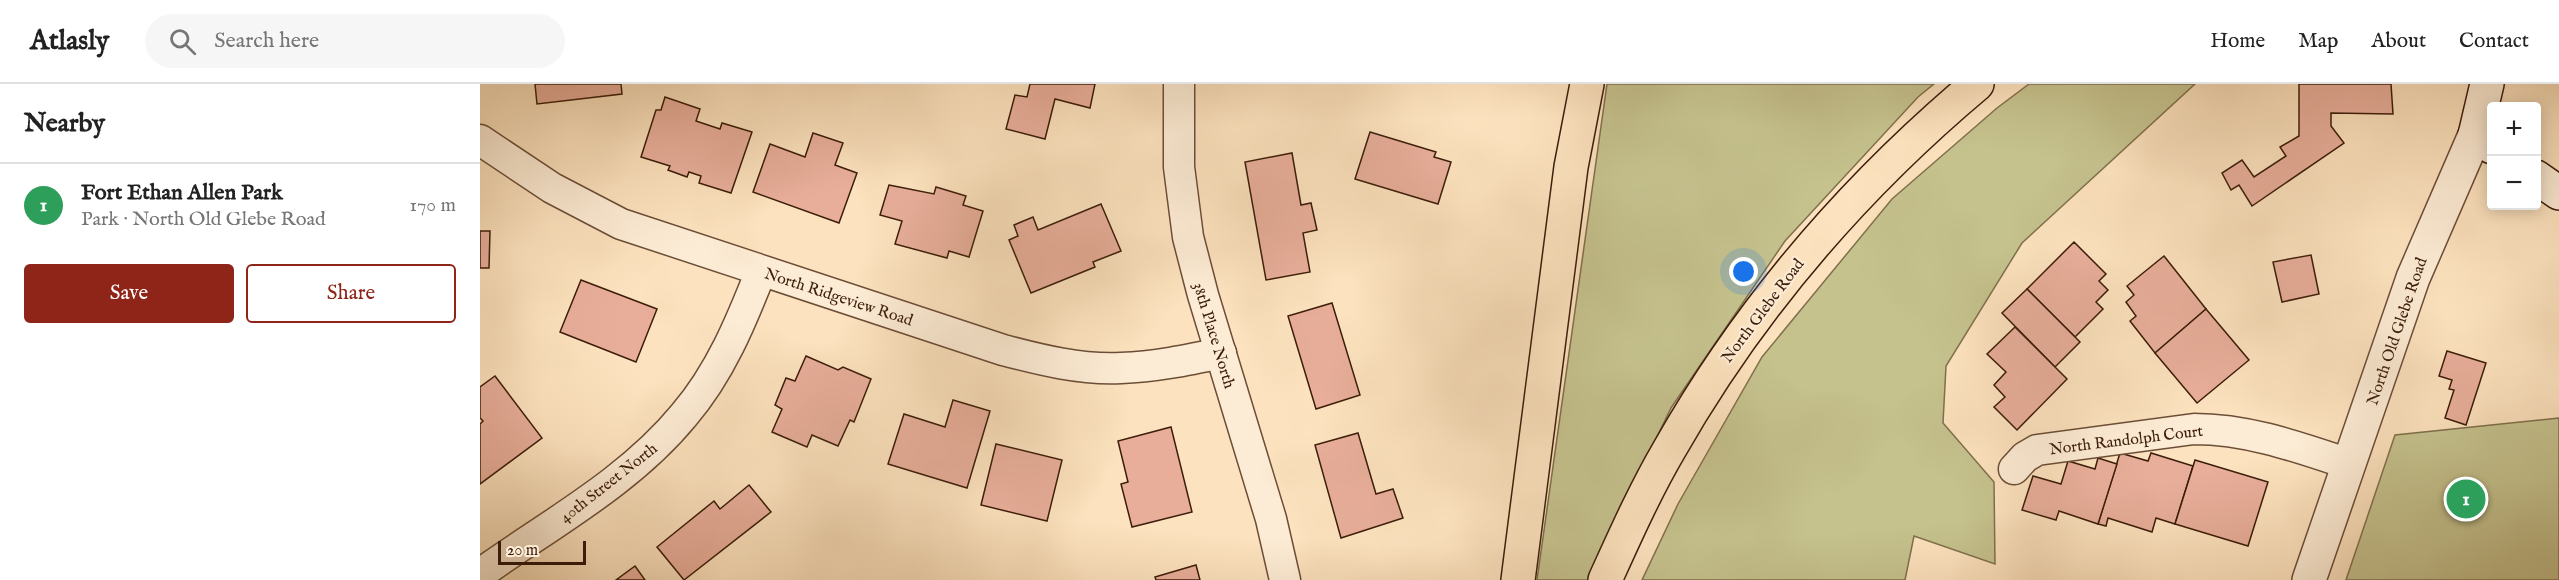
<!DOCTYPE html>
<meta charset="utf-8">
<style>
:root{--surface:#fff;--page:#f6f6f6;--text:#222;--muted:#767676;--line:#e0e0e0;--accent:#8f2418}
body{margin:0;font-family:"IM FELL English",serif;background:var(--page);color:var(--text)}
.controls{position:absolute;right:18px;top:18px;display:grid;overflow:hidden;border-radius:6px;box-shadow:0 3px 15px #0003}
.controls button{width:54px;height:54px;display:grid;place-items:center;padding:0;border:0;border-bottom:2px solid var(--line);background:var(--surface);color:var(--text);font:30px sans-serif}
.scale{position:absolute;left:18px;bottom:15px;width:88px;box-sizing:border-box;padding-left:6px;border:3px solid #3c1d0a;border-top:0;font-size:16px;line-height:21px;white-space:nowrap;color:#3c1d0a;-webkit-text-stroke:4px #fdecd5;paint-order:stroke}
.you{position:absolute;left:1264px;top:188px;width:21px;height:21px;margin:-15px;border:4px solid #fff;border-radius:50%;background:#1a73e8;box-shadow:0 0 0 9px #1a73e833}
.badge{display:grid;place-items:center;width:39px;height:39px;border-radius:50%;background:var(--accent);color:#fff;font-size:20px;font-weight:700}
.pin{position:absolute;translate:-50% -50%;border:3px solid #fff;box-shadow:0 2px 6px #0006}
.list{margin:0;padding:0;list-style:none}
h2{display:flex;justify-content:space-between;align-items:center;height:78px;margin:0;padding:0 24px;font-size:26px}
h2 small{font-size:20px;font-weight:400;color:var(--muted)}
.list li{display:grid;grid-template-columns:39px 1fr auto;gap:18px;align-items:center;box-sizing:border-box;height:84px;padding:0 24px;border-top:2px solid var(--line)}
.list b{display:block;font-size:22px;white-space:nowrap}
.list p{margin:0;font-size:20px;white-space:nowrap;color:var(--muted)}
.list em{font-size:20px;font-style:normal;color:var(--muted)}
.actions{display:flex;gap:12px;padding:18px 24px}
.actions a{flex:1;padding:14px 0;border:2px solid var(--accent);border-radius:6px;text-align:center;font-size:21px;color:var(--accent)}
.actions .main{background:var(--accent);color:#fff}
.icon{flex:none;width:33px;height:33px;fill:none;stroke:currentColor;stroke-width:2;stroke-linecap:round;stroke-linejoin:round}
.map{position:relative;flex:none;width:2079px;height:496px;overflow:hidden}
header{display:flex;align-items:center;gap:36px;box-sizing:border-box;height:84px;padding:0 30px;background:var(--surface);border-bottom:2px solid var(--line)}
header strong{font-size:28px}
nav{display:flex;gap:33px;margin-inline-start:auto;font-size:21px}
.search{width:420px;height:54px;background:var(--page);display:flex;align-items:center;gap:15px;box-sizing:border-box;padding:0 21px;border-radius:33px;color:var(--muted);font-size:22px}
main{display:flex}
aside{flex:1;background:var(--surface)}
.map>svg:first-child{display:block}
.green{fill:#c5c28e;stroke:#80704c;stroke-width:1.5}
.building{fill:#e8ae9a;stroke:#3c1d0a;stroke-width:1.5}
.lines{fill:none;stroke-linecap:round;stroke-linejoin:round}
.minor-casing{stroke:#6c4e37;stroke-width:33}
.tertiary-casing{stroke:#6c4e37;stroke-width:36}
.secondary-casing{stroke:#3c1d0a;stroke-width:36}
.primary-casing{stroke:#3c1d0a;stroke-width:36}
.minor{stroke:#fdecd5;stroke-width:30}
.tertiary{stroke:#fdecd5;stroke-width:33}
.secondary{stroke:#fdecd5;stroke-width:33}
.primary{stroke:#fce2be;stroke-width:33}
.labels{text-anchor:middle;stroke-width:4.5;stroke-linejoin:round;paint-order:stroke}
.street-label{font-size:16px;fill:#3c1d0a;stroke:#fdecd5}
</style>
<header>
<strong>Atlasly</strong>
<div class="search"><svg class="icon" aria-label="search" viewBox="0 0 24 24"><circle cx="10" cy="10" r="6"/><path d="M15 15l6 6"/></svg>Search here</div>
<nav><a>Home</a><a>Map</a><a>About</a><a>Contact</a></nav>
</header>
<main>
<aside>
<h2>Nearby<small></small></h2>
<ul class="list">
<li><span class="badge" style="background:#2e9e5b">1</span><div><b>Fort Ethan Allen Park</b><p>Park · North Old Glebe Road</p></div><em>170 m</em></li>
</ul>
<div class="actions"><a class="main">Save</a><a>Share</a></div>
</aside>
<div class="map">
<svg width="2079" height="496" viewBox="0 0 2079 496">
<rect width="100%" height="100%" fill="#fce2be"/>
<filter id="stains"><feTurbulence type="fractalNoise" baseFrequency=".00333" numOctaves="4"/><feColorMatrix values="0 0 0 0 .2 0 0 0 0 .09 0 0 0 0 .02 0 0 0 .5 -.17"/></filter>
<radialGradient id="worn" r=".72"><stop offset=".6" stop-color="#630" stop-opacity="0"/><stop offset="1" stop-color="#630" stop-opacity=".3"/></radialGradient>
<g class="green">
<path d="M 1127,0 L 1454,0 L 1438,13 L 1305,157 L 1191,324 L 1108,496 L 1057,496 Z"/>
<path d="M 1549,0 L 1715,0 L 1542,159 L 1466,282 L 1463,339 L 1514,398 L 1515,480 L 1434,452 L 1425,496 L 1162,496 L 1198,420 L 1282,273 L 1412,115 L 1517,24 Z"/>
<path d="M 2079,334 L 2079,496 L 1866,496 L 1915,351 Z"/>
</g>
<g class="building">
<path d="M 55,0 L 141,0 L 142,10 L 57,20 Z"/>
<path d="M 550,0 L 615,0 L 610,24 L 575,15 L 565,55 L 526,45 L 535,11 L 547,13 Z"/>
<path d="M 1819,0 L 1911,0 L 1913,30 L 1851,29 L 1851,42 L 1864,59 L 1772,122 L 1759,101 L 1751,106 L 1742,89 L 1762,76 L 1774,93 L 1806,72 L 1800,63 L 1819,52 Z"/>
<path d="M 185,13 L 220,25 L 216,37 L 240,45 L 242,39 L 272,48 L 251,109 L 219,99 L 221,92 L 209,88 L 207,93 L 188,86 L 190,82 L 161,73 L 176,26 L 181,26 Z"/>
<path d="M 890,48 L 956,68 L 954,73 L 971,78 L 958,120 L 875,95 Z"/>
<path d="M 333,49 L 363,59 L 355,81 L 377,89 L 359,139 L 273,108 L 290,60 L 325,73 Z"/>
<path d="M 812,69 L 821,121 L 831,119 L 837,146 L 823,149 L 830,188 L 786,196 L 765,78 Z"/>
<path d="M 409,101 L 454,110 L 456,103 L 486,112 L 483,121 L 503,127 L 489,173 L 469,167 L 467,174 L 415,160 L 422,137 L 400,131 Z"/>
<path d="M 621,120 L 641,167 L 613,178 L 615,183 L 551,209 L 529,156 L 538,152 L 534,141 L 553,133 L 558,146 Z"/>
<path d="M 0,147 L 10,147 L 9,184 L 0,184 Z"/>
<path d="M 1594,158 L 1626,190 L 1619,197 L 1628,206 L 1616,218 L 1623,225 L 1595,253 L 1547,205 Z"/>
<path d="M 1831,171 L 1839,210 L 1802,218 L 1793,178 Z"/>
<path d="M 1684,172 L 1726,225 L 1675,269 L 1650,237 L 1656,232 L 1646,218 L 1654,211 L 1647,202 Z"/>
<path d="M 101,196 L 177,225 L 156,278 L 80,248 Z"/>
<path d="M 1547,205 L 1600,258 L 1575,283 L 1522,229 Z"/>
<path d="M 852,219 L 880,311 L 836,325 L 808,232 Z"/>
<path d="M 1726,225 L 1769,276 L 1717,319 L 1675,269 Z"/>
<path d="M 1535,243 L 1587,295 L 1537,346 L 1514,323 L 1525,313 L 1514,301 L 1526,288 L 1507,270 Z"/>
<path d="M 1967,267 L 2006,279 L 1986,341 L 1965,334 L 1974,306 L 1969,305 L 1972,296 L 1959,292 Z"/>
<path d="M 326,272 L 358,286 L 363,283 L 391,295 L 374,338 L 370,336 L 358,362 L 332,351 L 327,363 L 292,348 L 302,325 L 295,321 L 306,294 L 315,297 Z"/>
<path d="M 15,292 L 62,354 L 0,400 L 0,340 L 3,337 L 0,334 L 0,303 Z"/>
<path d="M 473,316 L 510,327 L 487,404 L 408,380 L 424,330 L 465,343 Z"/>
<path d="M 691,343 L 712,428 L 652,443 L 641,400 L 648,398 L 638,357 Z"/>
<path d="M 878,349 L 896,410 L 913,405 L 923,434 L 861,454 L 835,361 Z"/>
<path d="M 516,360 L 582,376 L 567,437 L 501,421 Z"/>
<path d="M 1640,369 L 1668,377 L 1671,369 L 1713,382 L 1695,440 L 1676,434 L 1672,448 L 1628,434 L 1626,442 L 1618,440 Z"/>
<path d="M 1618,374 L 1637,380 L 1618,440 L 1579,427 L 1576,436 L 1542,426 L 1553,392 L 1581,400 L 1588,377 L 1615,385 Z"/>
<path d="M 1715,376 L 1788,398 L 1768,462 L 1695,440 Z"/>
<path d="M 269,401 L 291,428 L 204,496 L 177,463 L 234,417 L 240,425 Z"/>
<path d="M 716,481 L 720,496 L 676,496 L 675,493 Z"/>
<path d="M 155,482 L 165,496 L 136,496 Z"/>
</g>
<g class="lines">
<defs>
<g id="minor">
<path d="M 699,0 L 699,83 L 708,153 L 723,211 L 791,435 L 805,496"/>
<path d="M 0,56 L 72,104 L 141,140 L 523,266 C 561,276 601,286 641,284 C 674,283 708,276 741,269"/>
<path d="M 1534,385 L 1545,373 L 1557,366 L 1714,345 C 1768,345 1818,363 1869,380"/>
<path d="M 0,490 C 70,440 149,398 204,331 C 240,289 261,238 281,187"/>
</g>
<path id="tertiary" d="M 1829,496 L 1933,194 L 1995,51"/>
<g id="secondary">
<path d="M 2007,0 L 1995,51 L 2012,63"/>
<path d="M 2056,93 L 2079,109"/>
</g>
<g id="primary">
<path d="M 1038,496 L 1091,83 L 1107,0"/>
<path d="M 1125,496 C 1145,452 1165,407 1189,366 C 1269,225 1373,104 1497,0"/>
</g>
</defs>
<use href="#minor" class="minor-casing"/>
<use href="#tertiary" class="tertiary-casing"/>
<use href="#secondary" class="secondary-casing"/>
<use href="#primary" class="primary-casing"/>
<use href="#minor" class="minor"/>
<use href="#tertiary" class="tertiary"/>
<use href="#secondary" class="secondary"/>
<use href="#primary" class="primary"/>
</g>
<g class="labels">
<g class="street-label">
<text transform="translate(359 212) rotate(18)" y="6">North Ridgeview Road</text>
<text transform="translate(1282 226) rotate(-53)" y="6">North Glebe Road</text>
<text transform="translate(1916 247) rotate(-71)" y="6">North Old Glebe Road</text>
<text transform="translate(735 251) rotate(73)" y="6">38th Place North</text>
<text transform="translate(1646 355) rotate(-7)" y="6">North Randolph Court</text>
<text transform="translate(128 398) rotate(-38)" y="6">40th Street North</text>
</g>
</g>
<rect width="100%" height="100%" filter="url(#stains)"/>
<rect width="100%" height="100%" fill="url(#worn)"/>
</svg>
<div class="controls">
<button>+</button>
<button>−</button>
</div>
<div class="scale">20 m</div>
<div class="you"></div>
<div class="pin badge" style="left:1986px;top:415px;background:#2e9e5b">1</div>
</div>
</main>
